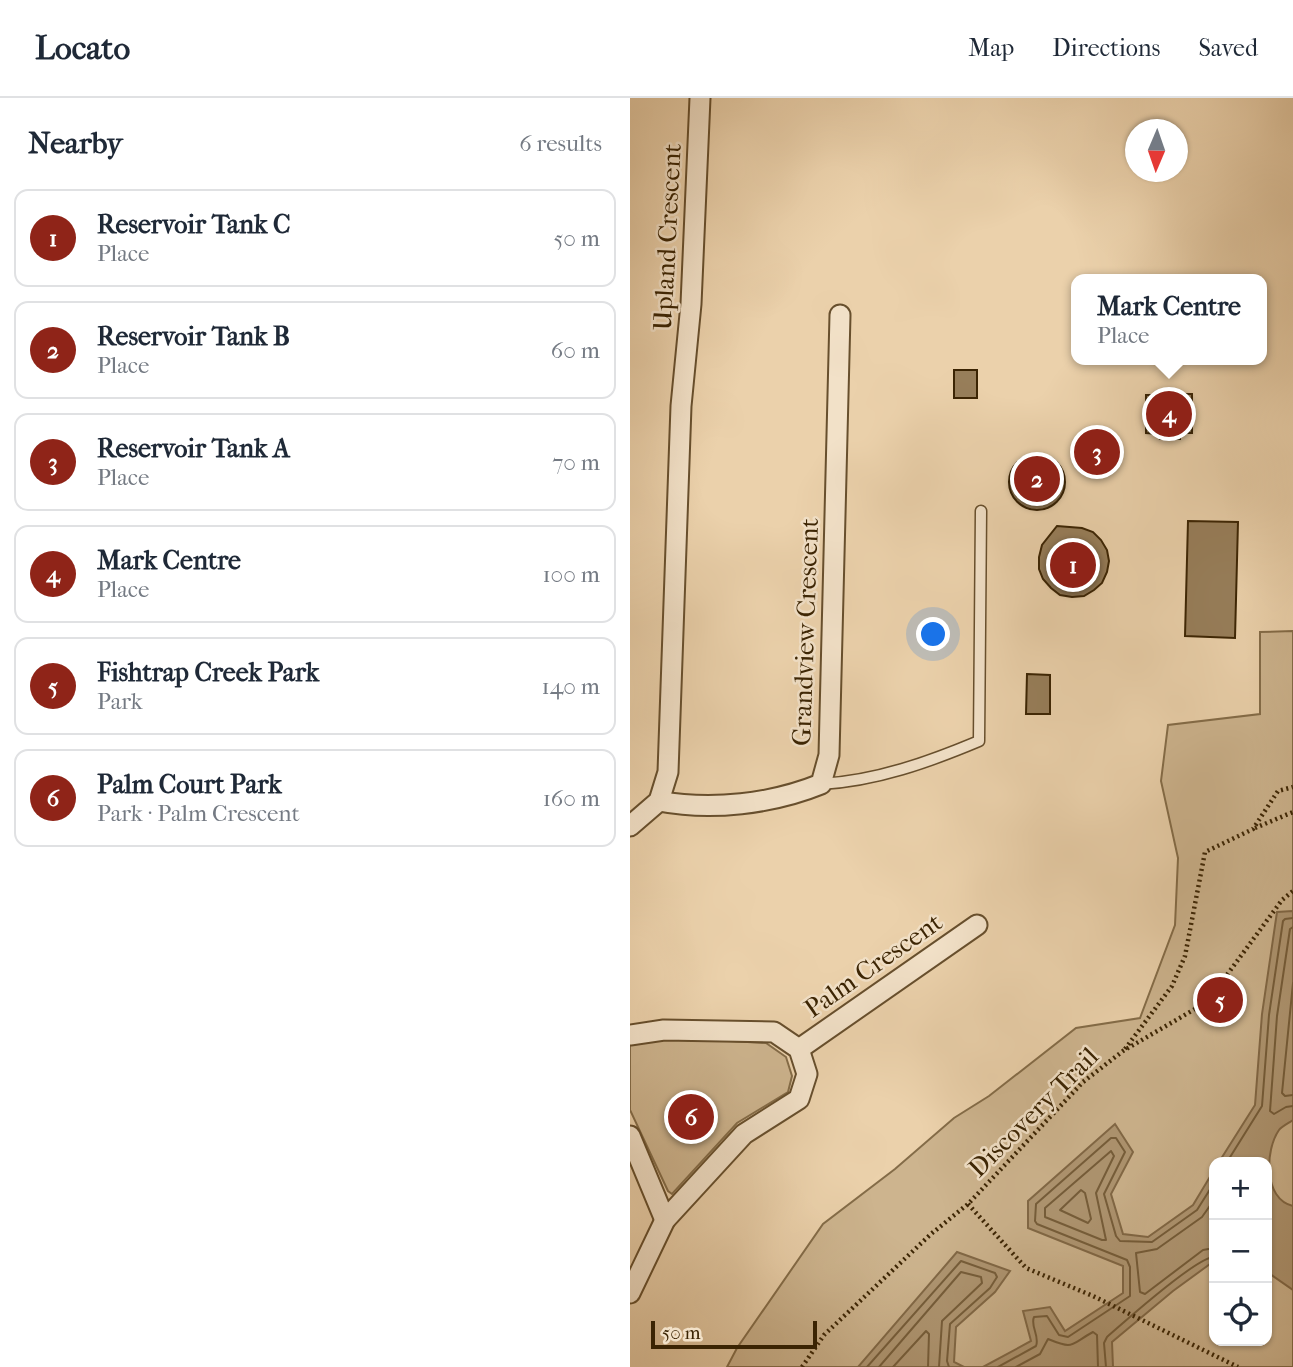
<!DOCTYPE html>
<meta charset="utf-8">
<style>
:root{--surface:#fff;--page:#f6f6f7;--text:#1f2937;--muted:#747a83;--line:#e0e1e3;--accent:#8f2418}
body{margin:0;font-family:"IM FELL French Canon",serif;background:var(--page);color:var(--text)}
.controls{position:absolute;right:21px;bottom:21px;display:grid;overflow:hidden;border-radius:14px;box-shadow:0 2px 5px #0004}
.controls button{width:63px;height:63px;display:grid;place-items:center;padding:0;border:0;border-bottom:2px solid var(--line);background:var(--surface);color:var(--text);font:35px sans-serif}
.compass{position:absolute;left:495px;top:21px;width:63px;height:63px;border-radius:50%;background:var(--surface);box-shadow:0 2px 5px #0004;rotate:182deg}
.scale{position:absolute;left:21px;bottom:18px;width:166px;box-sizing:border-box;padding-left:7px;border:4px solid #3b2403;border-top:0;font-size:19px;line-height:24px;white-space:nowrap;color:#3b2403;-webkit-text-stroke:5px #f2e1c8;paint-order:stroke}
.you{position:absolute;left:304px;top:537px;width:24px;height:24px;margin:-18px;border:5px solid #fff;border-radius:50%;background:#1a73e8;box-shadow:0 0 0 10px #1a73e833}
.badge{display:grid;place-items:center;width:46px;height:46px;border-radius:50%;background:var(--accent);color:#fff;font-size:23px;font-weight:700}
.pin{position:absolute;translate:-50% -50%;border:4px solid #fff;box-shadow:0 2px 7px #0006}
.popup{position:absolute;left:441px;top:176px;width:196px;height:91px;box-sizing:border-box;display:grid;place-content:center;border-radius:14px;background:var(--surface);filter:drop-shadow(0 2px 5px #0005);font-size:23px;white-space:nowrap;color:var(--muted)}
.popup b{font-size:26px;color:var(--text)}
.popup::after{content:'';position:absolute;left:50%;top:100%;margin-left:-14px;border:14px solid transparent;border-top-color:var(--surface)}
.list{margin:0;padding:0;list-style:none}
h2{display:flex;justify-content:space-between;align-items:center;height:91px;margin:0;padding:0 28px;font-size:30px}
h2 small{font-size:23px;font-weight:400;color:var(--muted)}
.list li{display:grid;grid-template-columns:46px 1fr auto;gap:21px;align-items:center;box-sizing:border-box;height:98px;margin:0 14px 14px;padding:0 14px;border:2px solid var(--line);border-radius:14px}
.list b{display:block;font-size:26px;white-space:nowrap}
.list p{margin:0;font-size:23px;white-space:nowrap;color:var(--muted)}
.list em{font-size:23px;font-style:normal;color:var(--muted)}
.icon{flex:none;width:38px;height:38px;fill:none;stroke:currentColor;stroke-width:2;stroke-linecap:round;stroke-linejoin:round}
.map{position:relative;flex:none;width:663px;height:1269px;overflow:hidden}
header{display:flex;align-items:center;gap:42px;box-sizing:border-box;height:98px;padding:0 35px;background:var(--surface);border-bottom:2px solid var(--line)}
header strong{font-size:33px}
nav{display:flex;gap:38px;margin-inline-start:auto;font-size:24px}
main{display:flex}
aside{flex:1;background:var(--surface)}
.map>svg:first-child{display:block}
.green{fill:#cdb48e;stroke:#846c48;stroke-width:2;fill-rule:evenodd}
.water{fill:#af9672;stroke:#816846;stroke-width:2}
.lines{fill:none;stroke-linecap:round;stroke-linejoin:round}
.shore{stroke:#755d3a;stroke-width:2}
.building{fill:#977e5a;stroke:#3b2403;stroke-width:2}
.service-casing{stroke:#674f2d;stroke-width:13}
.minor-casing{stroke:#674f2d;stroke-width:23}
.path{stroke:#3b2403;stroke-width:4.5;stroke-dasharray:2 3.5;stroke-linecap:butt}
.service{stroke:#f2e1c8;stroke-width:10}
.minor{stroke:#f2e1c8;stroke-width:19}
.labels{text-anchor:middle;stroke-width:5;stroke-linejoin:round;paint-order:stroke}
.street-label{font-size:26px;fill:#3b2403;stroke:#f2e1c8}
</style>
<header>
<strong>Locato</strong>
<nav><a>Map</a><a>Directions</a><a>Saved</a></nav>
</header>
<main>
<aside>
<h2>Nearby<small>6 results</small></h2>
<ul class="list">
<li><span class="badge">1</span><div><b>Reservoir Tank C</b><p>Place</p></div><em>50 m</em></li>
<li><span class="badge">2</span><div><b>Reservoir Tank B</b><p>Place</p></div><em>60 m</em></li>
<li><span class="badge">3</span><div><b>Reservoir Tank A</b><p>Place</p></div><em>70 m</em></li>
<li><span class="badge">4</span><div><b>Mark Centre</b><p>Place</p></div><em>100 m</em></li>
<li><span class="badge">5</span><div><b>Fishtrap Creek Park</b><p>Park</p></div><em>140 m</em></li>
<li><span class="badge">6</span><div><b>Palm Court Park</b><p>Park · Palm Crescent</p></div><em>160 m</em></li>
</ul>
</aside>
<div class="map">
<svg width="663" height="1269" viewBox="0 0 663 1269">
<rect width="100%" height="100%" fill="#ebd1ab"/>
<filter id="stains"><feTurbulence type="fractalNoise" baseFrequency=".00286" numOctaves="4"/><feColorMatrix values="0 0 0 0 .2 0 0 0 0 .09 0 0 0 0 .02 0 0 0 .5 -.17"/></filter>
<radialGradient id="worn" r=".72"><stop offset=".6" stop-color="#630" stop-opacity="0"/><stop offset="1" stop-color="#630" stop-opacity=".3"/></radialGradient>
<g class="green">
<path d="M 663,533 L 663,1269 L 97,1269 L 107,1250 L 193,1126 L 265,1071 L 324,1020 L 359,998 L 446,930 L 510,920 L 545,827 L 548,760 L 531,683 L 538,627 L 630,616 L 630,534 ZM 584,1064 L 637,1064 L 637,1243 L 584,1243 Z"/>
<path d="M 33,939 L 136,945 L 156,959 L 162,978 L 158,994 L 107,1025 L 42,1096 L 38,1093 L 0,1012 L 0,947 L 2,945 Z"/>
</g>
<g class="water">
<path d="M 663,813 L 663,1022 C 659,1025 652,1028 649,1032 C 635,1052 633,1101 663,1108 L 663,1192 L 637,1174 L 637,1064 L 589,1064 L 625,1007 L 632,916 L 647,814 Z"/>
<path d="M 485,1026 L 503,1054 L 481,1096 L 493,1136 L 518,1139 L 563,1107 L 584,1072 L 584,1166 L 580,1166 L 543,1193 L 482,1244 L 483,1269 L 353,1269 L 401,1243 L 393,1213 L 420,1209 L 435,1233 L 493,1195 L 493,1168 L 398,1130 L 398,1103 Z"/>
<path d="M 327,1154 L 380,1173 L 365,1194 L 326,1229 L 324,1264 L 334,1269 L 228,1269 Z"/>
</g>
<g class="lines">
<g class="shore">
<path d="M 663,829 L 660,831 L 647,918 L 640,1013 L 644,1016 L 656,1009 L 663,1008"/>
<path d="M 663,885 L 652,995 L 655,998 L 663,997"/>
<path d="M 481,1053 L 484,1058 L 466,1095 L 476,1142 L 472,1142 L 415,1119 L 415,1110 Z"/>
<path d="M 597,1064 L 632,1008 L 639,917 L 653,823 L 655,821 L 663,820"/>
<path d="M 451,1092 L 455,1095 L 461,1121 L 458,1125 L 430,1112 Z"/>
<path d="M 584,1102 L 572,1119 L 527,1151 L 506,1155 L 510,1194 L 515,1196 L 573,1152 L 584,1150"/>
<path d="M 237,1269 L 331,1163 L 365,1175 L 367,1179 L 360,1190 L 320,1226 L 317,1263 L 319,1269"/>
<path d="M 249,1269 L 331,1174 L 351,1179 L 352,1185 L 312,1223 L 309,1269"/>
<path d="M 263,1269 L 296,1233 L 299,1236 L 298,1269"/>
<path d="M 368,1269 L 406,1248 C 410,1238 400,1228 404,1219 L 417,1218 L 429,1237 L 438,1239 L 500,1198 L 500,1169 L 497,1162 L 407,1126 L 405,1123 L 406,1106 L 481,1040 L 486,1040 L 495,1054 L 474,1096 L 486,1138 L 490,1143 L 522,1144 L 567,1112 L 584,1085"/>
<path d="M 386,1269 L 410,1256 L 418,1241 C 445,1252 439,1247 463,1234 L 467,1237 L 468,1269"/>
<path d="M 476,1269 L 474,1245 L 477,1239 C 494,1224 567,1159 584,1159"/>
</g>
</g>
<g class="building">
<rect x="324" y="272" width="23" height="28"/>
<path d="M 532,293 L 548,293 L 548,296 L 562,296 L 562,335 L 550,335 L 550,341 L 530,341 L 531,336 L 516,335 L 516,297 L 532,297 Z"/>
<circle cx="407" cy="384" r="28"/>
<path d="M 558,423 L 608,424 L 605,540 L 555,538 Z"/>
<path d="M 427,428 L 452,430 L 463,434 L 471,442 L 477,452 L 479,463 L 477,474 L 472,485 L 464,492 L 454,498 L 442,499 L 430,497 L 421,490 L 413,481 L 409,471 L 409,459 L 412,447 Z"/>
<path d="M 397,576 L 420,577 L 420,616 L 396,616 Z"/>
</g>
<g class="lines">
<defs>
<path id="service" d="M 191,686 C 246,683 299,664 349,643 L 351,413"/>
<g id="minor">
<path d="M 29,703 C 81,713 142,706 191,686 L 199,657 L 210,217"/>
<path d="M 0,728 L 29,703 L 38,674 L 51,308 L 61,206 L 70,0"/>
<path d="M 0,937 L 34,932 L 144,934 L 169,951 L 177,976 L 169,1001 L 114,1036 L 35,1122 L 0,1195"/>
<path d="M 169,951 L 347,827"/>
<path d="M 0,1038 L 35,1122"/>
</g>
</defs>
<use href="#service" class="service-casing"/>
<use href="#minor" class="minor-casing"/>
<g class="path">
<path d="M 625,730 L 663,714"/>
<path d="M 495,951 L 542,888 L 555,858 L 575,754 L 623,731 L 648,693 L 663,689"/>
<path d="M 338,1106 L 396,1170 L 463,1198 L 608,1269"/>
<path d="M 172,1269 L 194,1237 L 301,1136 L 338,1106 L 453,984 L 493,953 L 577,904 L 652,802 L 663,793"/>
</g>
<use href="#service" class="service"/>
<use href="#minor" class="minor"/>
</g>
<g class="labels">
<g class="street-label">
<text transform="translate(37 139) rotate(-87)" y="9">Upland Crescent</text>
<text transform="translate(175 534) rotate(-88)" y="9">Grandview Crescent</text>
<text transform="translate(243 867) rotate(-35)" y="9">Palm Crescent</text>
<text transform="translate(403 1014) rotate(-45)" y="9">Discovery Trail</text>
</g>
</g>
<rect width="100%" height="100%" filter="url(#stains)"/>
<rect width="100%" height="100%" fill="url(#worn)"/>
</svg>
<div class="controls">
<button>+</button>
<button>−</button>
<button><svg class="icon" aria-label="locate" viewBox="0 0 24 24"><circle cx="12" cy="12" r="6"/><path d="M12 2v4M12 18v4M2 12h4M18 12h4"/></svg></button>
</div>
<svg class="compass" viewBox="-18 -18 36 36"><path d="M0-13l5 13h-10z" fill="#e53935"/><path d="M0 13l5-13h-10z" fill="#747a83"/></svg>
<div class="scale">50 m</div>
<div class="you"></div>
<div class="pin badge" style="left:443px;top:467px">1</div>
<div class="pin badge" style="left:407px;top:381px">2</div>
<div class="pin badge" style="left:467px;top:354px">3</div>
<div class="pin badge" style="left:539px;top:316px">4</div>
<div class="popup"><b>Mark Centre</b>Place</div>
<div class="pin badge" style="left:590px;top:902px">5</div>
<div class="pin badge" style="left:61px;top:1019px">6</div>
</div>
</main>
